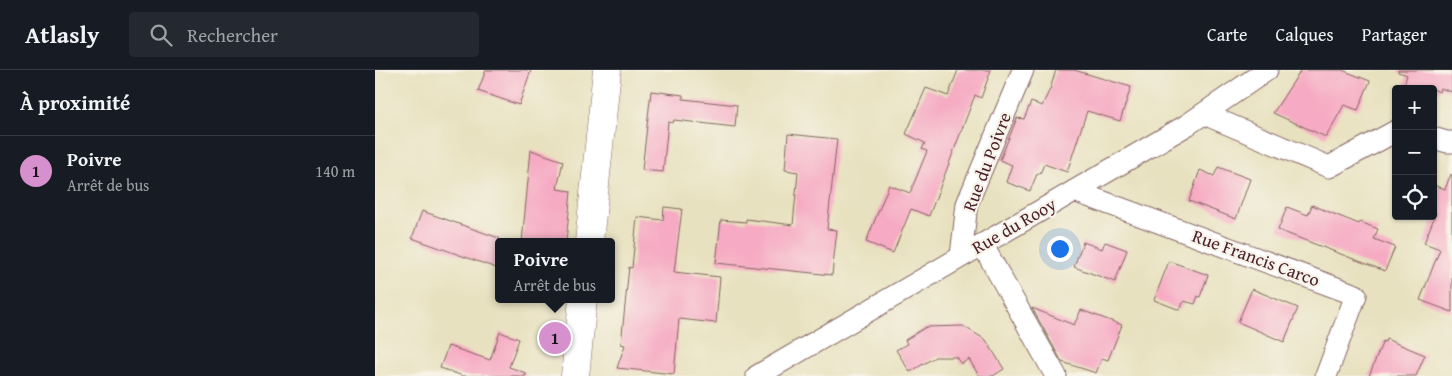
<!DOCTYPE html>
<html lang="fr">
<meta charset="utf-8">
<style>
:root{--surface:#171b24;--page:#242831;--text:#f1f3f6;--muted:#9ea1a6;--line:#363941;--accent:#d690ce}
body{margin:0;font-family:"Gentium Book Plus",serif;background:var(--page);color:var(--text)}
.controls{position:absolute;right:15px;top:15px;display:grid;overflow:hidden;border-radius:5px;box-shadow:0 1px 4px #0004}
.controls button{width:45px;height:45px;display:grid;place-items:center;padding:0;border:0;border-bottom:1px solid var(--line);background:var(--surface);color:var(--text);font:25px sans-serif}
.you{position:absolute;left:684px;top:178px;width:18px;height:18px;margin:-12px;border:4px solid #fff;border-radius:50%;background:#1a73e8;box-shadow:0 0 0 8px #1a73e833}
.badge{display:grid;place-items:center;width:32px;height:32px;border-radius:50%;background:var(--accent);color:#111;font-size:16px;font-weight:700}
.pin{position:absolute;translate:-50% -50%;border:2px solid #fff;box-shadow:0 1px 5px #0006}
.popup{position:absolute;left:120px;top:168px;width:120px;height:65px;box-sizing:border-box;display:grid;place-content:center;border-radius:5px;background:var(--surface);filter:drop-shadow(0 1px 4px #0005);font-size:16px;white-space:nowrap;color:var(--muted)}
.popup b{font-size:19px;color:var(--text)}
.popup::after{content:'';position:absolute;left:50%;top:100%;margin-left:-10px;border:10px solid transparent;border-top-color:var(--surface)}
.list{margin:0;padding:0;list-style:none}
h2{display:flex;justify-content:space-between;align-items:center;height:65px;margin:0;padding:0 20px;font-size:21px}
h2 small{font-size:16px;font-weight:400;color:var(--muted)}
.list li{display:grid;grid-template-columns:32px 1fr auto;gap:15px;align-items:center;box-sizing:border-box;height:70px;padding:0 20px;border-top:1px solid var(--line)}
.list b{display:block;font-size:19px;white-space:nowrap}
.list p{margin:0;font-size:16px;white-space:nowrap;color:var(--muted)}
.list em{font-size:16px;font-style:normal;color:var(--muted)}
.icon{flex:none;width:28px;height:28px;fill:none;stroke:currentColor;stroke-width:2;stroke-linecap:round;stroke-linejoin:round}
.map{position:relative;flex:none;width:1077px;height:306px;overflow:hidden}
header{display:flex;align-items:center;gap:30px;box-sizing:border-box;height:70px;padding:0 25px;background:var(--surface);border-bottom:1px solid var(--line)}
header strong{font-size:24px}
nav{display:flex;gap:28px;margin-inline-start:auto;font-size:18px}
.search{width:350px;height:45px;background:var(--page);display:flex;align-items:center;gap:12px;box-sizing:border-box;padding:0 18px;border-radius:5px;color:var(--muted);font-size:19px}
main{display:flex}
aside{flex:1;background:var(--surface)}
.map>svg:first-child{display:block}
.building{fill:#f6aac3}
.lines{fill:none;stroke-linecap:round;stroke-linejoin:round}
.street-casing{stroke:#81635f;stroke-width:23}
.secondary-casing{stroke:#81635f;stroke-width:29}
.street{stroke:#fff;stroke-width:21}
.secondary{stroke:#fff;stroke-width:28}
.labels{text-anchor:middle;stroke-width:4.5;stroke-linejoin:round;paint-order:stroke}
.street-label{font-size:18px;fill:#4a1f2b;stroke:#f7f3e8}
</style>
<header>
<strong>Atlasly</strong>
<div class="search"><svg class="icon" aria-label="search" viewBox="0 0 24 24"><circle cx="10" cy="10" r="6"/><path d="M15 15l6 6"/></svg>Rechercher</div>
<nav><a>Carte</a><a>Calques</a><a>Partager</a></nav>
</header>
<main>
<aside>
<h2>À proximité<small></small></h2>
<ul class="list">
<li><span class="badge">1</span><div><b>Poivre</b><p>Arrêt de bus</p></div><em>140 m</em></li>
</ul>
</aside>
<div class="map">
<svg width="1077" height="306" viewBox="0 0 1077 306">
<rect width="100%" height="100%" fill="#f7f3e8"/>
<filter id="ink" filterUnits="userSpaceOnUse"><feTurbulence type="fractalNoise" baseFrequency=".02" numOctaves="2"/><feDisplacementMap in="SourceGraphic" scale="10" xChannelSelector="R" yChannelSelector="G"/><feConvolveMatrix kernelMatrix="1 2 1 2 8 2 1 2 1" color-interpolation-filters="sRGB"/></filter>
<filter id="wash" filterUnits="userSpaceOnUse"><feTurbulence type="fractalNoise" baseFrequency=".0096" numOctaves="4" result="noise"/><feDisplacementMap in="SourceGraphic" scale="20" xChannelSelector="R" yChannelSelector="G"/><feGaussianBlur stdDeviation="1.12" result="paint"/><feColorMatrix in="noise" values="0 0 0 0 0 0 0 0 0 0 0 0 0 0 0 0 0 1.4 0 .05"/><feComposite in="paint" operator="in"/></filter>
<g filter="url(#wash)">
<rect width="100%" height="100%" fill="#e8e1bf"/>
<g id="blocks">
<g class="building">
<path d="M 111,0 L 156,0 L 144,35 L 103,21 Z"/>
<path d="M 583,0 L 616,0 L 606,28 L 600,25 L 554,146 L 536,139 L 518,183 L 491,172 L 514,115 L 535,123 L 552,81 L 547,79 L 550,73 L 531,64 L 551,18 L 573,26 Z"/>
<path d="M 681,0 L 699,0 L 756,17 L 745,51 L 712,41 L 692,102 L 669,94 L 665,104 L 662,104 L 655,121 L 631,112 L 637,95 L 625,90 L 642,48 L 649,49 L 656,32 L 667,36 L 675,19 Z"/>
<path d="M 926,0 L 967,0 L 995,11 L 983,40 L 969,35 L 951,67 L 898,43 Z"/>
<path d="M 1023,0 L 1077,0 L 1077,22 L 1065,18 L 1064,22 L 1058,19 L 1039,19 L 1029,15 L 1032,5 L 1023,2 Z"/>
<path d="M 276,21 L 308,25 L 308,29 L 362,35 L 360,57 L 299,50 L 298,53 L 293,52 L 288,102 L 267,100 Z"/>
<path d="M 413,64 L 462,69 L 452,159 L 462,160 L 457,205 L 341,193 L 346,150 L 371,152 L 371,149 L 418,155 L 423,102 L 410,100 Z"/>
<path d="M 156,80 L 188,91 L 182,119 L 196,121 L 191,172 L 147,172 Z"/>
<path d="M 843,97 L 875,109 L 861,149 L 814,131 L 825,100 L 839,106 Z"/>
<path d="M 1076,104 L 1077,105 L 1077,242 L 1045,230 L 1065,179 L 1049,173 L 1061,143 L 1058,142 L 1058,115 L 1070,119 Z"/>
<path d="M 937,135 L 984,154 L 985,152 L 1003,159 L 999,169 L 1020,177 L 1010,201 L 903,160 L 912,137 L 933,145 Z"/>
<path d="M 289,137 L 307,139 L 299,202 L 345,207 L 341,253 L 304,249 L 299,304 L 242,298 L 250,275 L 246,274 L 254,197 L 257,198 L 262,147 L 288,150 Z"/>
<path d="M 47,141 L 124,168 L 124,199 L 37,168 Z"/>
<path d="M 708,172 L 727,179 L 730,172 L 752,180 L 740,212 L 699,197 Z"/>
<path d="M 794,191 L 833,205 L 825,227 L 823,226 L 820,234 L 809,231 L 805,240 L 779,230 Z"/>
<path d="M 877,219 L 923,238 L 909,272 L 863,252 Z"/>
<path d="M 657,238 L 699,255 L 706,240 L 747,255 L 733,290 L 727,288 L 721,303 L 687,292 Z"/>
<path d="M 588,256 L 611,270 L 629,299 L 618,306 L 604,306 L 594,289 L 586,294 L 581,287 L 560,287 L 535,302 L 521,280 L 532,274 L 530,270 L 551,257 Z"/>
<path d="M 125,262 L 144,269 L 134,297 L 151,303 L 151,306 L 88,306 L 65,298 L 73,276 L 115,290 Z"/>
<path d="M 1011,269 L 1050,285 L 1041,306 L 994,306 L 1008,271 L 1010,272 Z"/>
</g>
</g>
</g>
<g filter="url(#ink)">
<use href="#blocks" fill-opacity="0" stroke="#81635f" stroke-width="1"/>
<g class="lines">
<defs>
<g id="street">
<path d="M 829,44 L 954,97 L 1021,61"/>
<path d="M 1058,68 L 1072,72 L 1077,72"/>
<path d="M 699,121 L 981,225 L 951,306"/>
<path d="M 607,174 L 681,306"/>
<path d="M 586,186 L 592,134 L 648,0"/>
<path d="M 382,306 L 812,55 L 892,0"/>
</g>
<g id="secondary">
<path d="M 214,172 L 232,0"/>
<path d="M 200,306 L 208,229"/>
</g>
</defs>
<use href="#street" class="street-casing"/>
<use href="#secondary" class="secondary-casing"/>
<use href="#street" class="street"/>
<use href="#secondary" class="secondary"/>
</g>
</g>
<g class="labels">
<g class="street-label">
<text transform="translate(612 92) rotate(-69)" y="6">Rue du Poivre</text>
<text transform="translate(639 156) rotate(-30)" y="6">Rue du Rooy</text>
<text transform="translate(881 188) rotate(20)" y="6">Rue Francis Carco</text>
</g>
</g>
</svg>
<div class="controls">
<button>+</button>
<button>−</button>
<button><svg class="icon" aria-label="locate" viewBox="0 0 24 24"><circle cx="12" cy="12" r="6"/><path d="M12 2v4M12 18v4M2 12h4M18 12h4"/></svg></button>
</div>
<div class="you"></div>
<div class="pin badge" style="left:180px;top:268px">1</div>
<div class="popup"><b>Poivre</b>Arrêt de bus</div>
</div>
</main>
